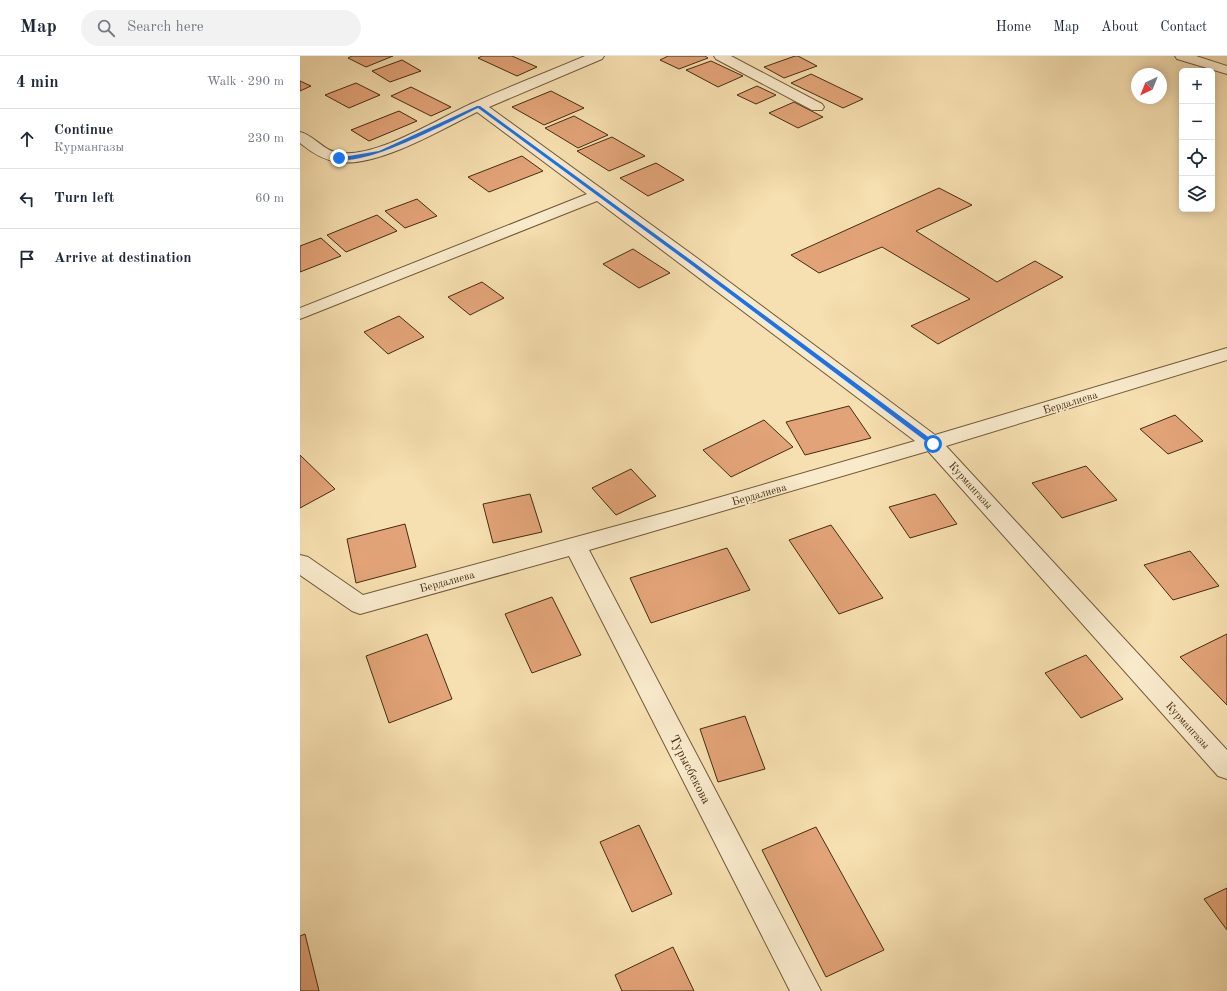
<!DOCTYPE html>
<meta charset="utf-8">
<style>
:root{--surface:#fff;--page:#f2f2f3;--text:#1f2937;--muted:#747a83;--line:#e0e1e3}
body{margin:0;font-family:"Old Standard TT",serif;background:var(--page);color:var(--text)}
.controls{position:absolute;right:12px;top:12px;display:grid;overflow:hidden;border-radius:6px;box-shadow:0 2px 10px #0003}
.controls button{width:36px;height:36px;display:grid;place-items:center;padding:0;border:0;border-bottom:1px solid var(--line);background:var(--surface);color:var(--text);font:20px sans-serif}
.compass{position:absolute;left:831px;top:12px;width:36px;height:36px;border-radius:50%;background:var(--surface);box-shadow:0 2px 10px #0003;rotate:223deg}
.stop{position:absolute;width:12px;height:12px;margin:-9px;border:3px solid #1a73e8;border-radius:50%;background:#fff}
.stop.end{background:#1a73e8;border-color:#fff;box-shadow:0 1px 4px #0008}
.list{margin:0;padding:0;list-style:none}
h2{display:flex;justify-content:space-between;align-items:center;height:52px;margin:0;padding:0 16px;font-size:17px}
h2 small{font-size:13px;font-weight:400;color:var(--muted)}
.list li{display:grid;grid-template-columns:26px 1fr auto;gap:12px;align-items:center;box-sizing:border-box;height:60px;padding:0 16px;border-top:1px solid var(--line)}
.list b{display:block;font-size:15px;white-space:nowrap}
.list p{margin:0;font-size:13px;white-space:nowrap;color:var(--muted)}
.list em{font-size:13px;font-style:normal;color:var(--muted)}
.icon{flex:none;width:22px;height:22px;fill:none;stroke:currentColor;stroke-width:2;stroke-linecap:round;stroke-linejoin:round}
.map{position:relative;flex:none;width:927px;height:935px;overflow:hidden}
header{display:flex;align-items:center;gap:24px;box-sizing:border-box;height:56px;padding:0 20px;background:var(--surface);border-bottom:1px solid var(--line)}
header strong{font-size:19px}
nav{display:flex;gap:22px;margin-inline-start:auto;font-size:14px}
.search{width:280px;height:36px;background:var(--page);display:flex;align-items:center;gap:10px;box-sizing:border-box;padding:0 14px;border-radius:22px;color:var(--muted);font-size:15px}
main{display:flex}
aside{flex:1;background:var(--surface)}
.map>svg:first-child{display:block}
.building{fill:#e2a378;stroke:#462c10}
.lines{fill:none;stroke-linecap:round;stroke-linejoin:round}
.street-casing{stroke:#725938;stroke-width:2}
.street{fill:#f9eacc;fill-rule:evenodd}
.route{fill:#1a73e8}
.labels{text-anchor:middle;stroke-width:3;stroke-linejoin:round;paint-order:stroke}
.street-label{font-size:11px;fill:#462c10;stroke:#f9eacc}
.near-street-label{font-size:13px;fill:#462c10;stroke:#f9eacc}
</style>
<header>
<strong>Map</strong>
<div class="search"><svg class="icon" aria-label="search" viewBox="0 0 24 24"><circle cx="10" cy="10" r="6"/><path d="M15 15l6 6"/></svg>Search here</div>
<nav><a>Home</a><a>Map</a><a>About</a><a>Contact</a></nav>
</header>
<main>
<aside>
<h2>4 min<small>Walk · 290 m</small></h2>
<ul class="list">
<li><svg class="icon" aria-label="ahead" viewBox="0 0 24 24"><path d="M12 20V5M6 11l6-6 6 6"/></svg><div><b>Continue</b><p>Курмангазы</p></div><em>230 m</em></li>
<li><svg class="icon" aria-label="left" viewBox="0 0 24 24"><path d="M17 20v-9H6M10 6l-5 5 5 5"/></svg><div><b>Turn left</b></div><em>60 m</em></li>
<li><svg class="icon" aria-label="arrive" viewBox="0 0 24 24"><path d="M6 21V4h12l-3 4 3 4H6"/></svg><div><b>Arrive at destination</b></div></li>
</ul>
</aside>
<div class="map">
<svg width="927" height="935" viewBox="0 0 927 935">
<rect width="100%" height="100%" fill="#f6dfb0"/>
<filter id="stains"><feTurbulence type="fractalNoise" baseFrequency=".005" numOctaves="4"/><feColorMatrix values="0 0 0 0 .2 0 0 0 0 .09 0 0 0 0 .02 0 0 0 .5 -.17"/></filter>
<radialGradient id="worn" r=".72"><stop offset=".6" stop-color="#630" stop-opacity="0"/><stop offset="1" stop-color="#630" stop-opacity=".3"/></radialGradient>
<g class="building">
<path d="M 52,0 L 93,0 L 66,11 L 48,2 Z"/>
<path d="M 182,0 L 212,0 L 237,11 L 217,20 L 178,2 Z"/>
<path d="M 368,0 L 405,0 L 408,2 L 379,13 L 360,4 Z"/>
<path d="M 495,0 L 498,0 L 517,10 L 484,22 L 464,11 Z"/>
<path d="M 102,4 L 121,15 L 90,26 L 72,15 Z"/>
<path d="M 411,5 L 443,20 L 418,31 L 386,14 Z"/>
<path d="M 511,18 L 563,43 L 543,52 L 491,27 Z"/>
<path d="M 0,25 L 11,30 L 0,35 Z"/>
<path d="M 56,27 L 80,39 L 49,52 L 25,39 Z"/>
<path d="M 457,30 L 476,39 L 456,48 L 437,39 Z"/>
<path d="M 111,31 L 151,51 L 131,60 L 91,40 Z"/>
<path d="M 251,35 L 284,52 L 244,69 L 212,51 Z"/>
<path d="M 494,46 L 523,61 L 498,72 L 469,57 Z"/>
<path d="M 99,55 L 117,65 L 69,85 L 51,74 Z"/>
<path d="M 274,60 L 308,79 L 278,92 L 245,72 Z"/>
<path d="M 312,81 L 345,100 L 309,115 L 277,95 Z"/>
<path d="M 222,100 L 243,115 L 189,136 L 168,121 Z"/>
<path d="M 356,107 L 384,124 L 348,140 L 320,122 Z"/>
<path d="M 639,132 L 672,149 L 616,175 L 697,226 L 735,205 L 763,221 L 638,288 L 611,270 L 670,243 L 582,191 L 519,217 L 491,199 Z"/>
<path d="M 117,143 L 137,160 L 105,172 L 85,155 Z"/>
<path d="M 77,159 L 97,175 L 46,196 L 27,179 Z"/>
<path d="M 21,182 L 41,200 L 0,216 L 0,190 Z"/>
<path d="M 333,193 L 370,217 L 339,232 L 303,208 Z"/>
<path d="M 182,226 L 204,242 L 170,259 L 148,241 Z"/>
<path d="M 99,260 L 124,281 L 88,298 L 64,276 Z"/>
<path d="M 549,350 L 571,382 L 505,399 L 486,366 Z"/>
<path d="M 875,359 L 903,385 L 868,398 L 840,373 Z"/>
<path d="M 464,364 L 493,391 L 431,421 L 403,394 Z"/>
<path d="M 0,399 L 35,433 L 0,452 Z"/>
<path d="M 786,410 L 817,444 L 762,462 L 732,427 Z"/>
<path d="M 331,413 L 356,440 L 316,459 L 292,432 Z"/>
<path d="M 230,438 L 242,476 L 193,487 L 183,448 Z"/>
<path d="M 635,438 L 657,468 L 610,482 L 589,451 Z"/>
<path d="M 105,468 L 116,511 L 56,527 L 47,483 Z"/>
<path d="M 531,469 L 583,542 L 539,558 L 489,484 Z"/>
<path d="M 427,492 L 450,534 L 351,567 L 330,522 Z"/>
<path d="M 890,495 L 919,530 L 873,544 L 844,509 Z"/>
<path d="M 252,541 L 281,599 L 232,617 L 205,558 Z"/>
<path d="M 127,578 L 152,643 L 89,667 L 66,600 Z"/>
<path d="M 927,578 L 927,649 L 880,601 Z"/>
<path d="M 786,599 L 823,643 L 781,662 L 745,617 Z"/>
<path d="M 445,660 L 465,713 L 418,726 L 400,673 Z"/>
<path d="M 339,769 L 372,838 L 332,856 L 300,786 Z"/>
<path d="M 516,771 L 584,894 L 526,921 L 462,794 Z"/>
<path d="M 927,832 L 927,874 L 904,843 Z"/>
<path d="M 5,878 L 19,935 L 0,935 L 0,880 Z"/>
<path d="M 373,891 L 394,935 L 322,935 L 315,919 Z"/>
</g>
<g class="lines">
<defs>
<g id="street">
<path d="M 285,0 L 304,0 L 302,3 L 189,51 L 397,202 L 635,379 L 927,292 L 927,304 L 646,390 L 927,694 L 927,723 L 918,720 L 628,395 L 289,494 L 521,935 L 490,935 L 269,500 L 60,558 L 52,555 L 0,519 L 0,499 L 8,501 L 63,539 L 386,451 L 615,385 L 297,145 L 0,263 L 0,252 L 287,138 L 177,56 C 142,73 77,112 38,106 C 23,104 11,96 0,87 L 0,76 C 14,79 24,96 40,97 C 79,101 137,63 173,47 C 210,30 248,16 285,0 Z"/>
<path d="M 414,0 L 431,0 L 522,48 L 524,51 L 522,54 L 512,54 L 416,3 Z"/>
<path d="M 875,0 L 896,0 L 927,10 L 927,18 L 877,3 Z"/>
</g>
</defs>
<use href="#street" class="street-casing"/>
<use href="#street" class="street"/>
</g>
<path class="route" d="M 177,50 L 180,50 L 392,205 L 635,386 L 635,389 L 631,389 L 389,207 L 178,52 C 153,64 60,114 37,102 L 79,95 Z"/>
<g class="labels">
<g class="street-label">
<text transform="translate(770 346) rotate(-17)" y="4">Бердалиева</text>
<text transform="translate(671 429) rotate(48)" y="4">Курмангазы</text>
<text transform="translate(459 438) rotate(-16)" y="4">Бердалиева</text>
<text transform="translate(147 525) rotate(-15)" y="4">Бердалиева</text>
<text transform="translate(888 669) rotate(48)" y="4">Курмангазы</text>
</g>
<g class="near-street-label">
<text transform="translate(391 713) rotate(63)" y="5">Турысбекова</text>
</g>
</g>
<rect width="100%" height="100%" filter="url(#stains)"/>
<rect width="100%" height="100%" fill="url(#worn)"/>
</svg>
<div class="controls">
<button>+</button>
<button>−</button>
<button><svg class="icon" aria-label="locate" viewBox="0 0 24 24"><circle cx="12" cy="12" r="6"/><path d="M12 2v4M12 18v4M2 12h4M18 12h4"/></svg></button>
<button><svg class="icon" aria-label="layers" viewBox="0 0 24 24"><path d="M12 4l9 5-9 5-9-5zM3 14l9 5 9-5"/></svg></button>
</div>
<svg class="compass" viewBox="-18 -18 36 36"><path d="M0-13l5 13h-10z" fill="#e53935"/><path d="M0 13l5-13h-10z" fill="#747a83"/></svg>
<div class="stop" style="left:633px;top:388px"></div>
<div class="stop end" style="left:39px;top:102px"></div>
</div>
</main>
